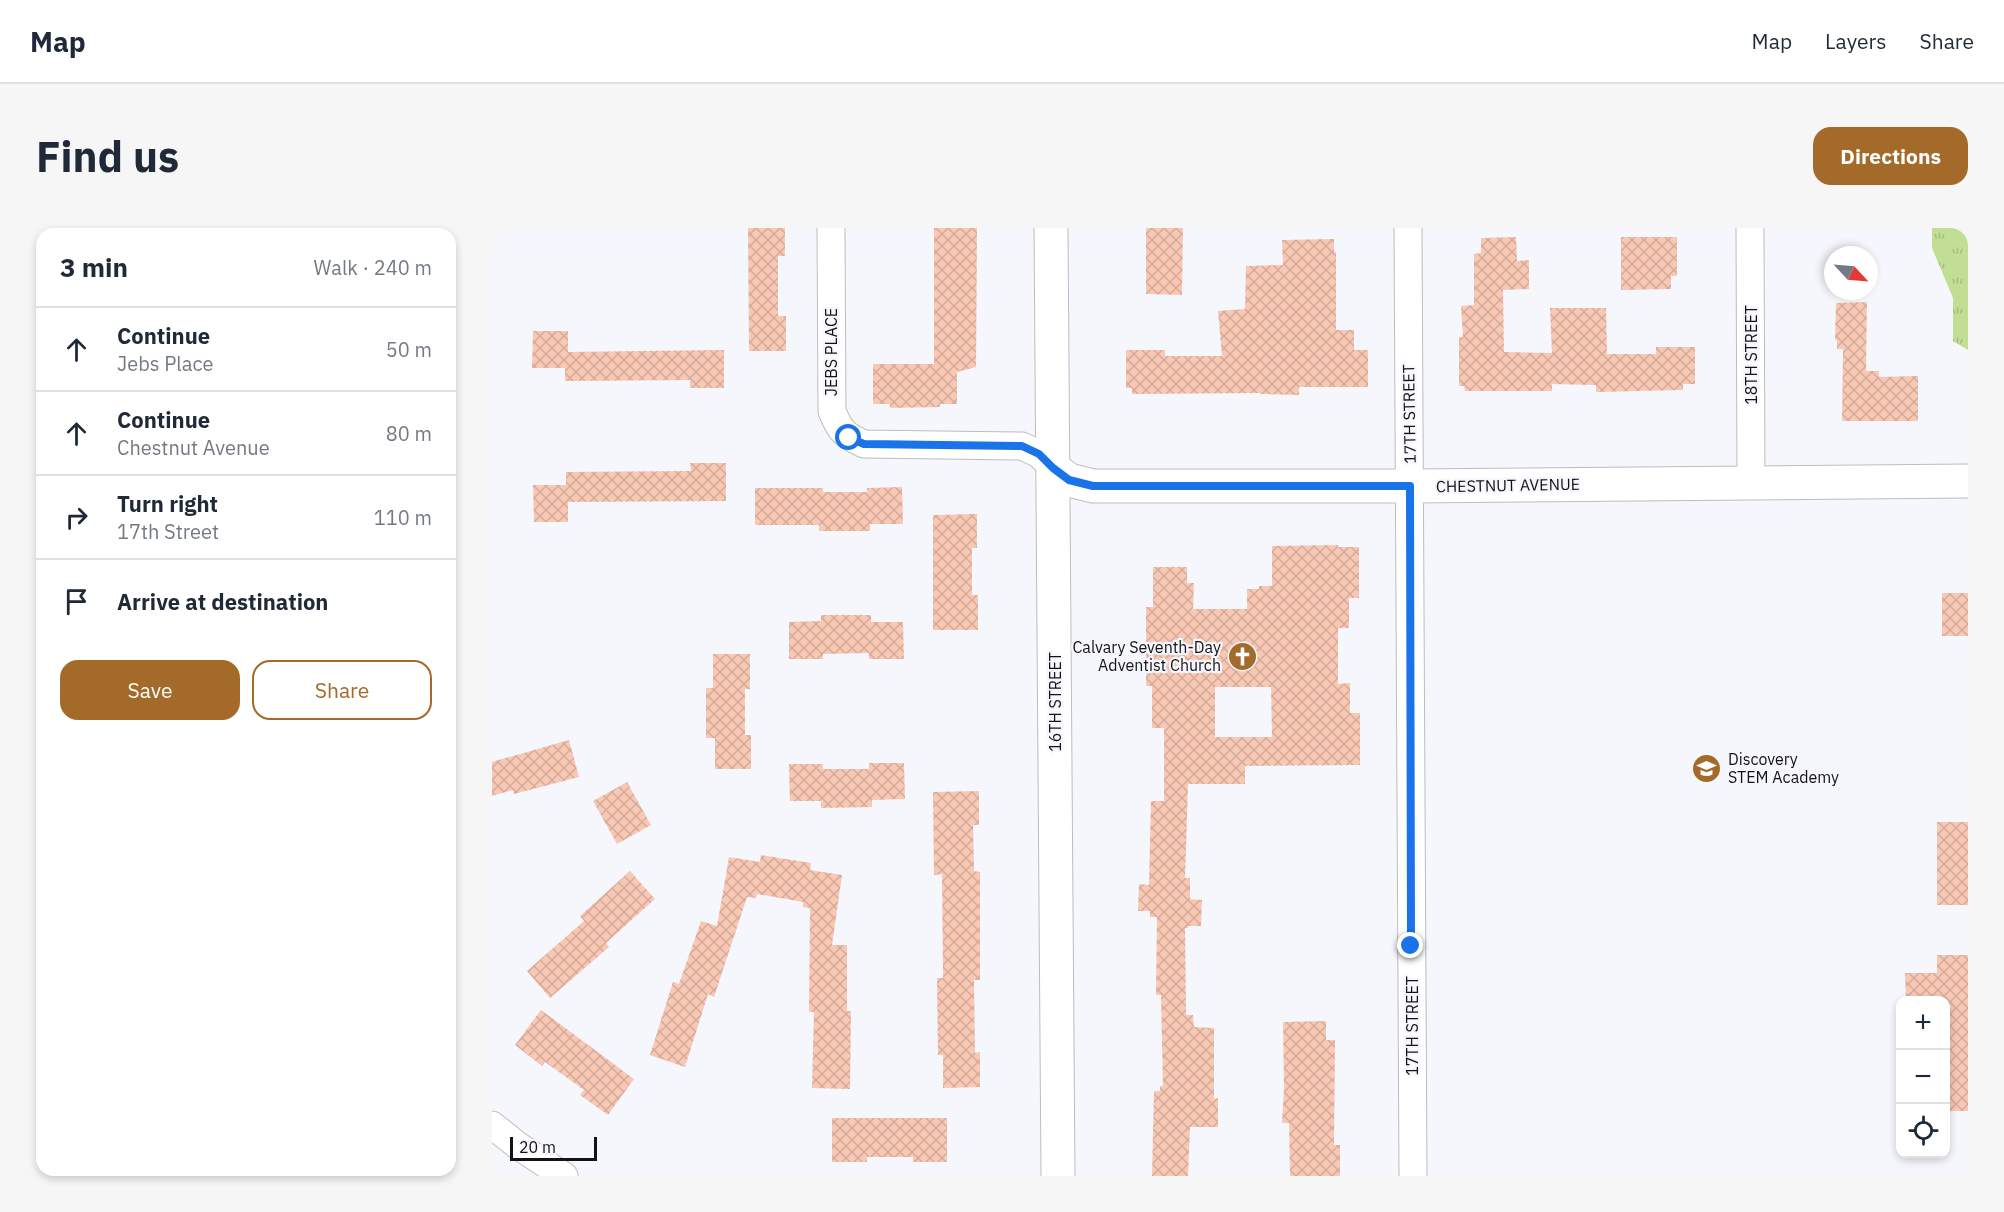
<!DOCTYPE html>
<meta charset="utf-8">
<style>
:root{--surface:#fff;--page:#f6f6f7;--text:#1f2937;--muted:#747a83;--line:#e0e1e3;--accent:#a46a2a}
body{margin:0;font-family:"IBM Plex Sans",sans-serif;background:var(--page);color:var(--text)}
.controls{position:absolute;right:18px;bottom:18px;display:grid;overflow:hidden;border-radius:12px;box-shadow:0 3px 9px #0003}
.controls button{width:54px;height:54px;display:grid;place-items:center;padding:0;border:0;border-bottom:2px solid var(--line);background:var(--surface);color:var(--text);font:30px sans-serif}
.compass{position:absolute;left:1332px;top:18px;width:54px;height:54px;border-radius:50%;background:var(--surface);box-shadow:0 3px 9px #0003;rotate:116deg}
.scale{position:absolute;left:18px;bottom:15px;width:87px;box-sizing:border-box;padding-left:6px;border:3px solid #131315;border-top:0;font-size:16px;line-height:21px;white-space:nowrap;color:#131315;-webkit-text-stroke:4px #f6f6fd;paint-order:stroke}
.stop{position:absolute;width:18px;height:18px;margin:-14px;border:4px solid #1a73e8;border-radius:50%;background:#fff}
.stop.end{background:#1a73e8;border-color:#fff;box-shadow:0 2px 6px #0008}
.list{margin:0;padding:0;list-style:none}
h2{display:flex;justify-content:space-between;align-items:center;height:78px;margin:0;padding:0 24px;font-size:26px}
h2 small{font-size:20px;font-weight:400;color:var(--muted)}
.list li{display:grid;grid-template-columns:39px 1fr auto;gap:18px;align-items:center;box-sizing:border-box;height:84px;padding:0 24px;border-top:2px solid var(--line)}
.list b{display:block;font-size:22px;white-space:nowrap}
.list p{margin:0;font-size:20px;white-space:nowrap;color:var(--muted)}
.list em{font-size:20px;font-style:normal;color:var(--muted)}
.actions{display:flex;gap:12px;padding:18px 24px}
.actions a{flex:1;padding:14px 0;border:2px solid var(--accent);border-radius:18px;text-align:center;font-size:21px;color:var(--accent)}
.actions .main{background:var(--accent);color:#fff}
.icon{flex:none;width:33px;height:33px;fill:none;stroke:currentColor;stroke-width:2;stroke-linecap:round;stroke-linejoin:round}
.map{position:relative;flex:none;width:1476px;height:948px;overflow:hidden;border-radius:18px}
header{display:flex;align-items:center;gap:36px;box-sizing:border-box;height:84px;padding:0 30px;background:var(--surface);border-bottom:2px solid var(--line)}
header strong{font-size:28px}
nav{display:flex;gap:33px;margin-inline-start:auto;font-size:21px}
.intro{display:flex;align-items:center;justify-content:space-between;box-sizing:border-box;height:144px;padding:0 36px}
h1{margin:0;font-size:42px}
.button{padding:15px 27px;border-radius:18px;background:var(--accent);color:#fff;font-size:21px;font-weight:700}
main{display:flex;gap:36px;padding:0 36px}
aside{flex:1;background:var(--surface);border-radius:18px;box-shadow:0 3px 9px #0003}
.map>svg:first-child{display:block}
.grass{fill:url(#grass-tufts)}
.building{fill:url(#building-cross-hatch);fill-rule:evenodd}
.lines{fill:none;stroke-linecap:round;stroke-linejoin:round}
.street-casing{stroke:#bcbcc2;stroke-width:29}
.secondary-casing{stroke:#bcbcc2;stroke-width:35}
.street{stroke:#fff;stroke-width:27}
.secondary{stroke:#fff;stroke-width:33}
.route{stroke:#1a73e8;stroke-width:8}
.labels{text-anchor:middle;stroke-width:4.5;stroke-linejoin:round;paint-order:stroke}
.street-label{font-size:16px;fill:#131315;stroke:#f6f6fd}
.poi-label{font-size:16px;fill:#131315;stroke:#f6f6fd;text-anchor:end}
</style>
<header>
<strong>Map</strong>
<nav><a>Map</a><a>Layers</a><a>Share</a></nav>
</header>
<div class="intro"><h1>Find us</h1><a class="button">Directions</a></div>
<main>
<aside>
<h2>3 min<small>Walk · 240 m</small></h2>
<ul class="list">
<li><svg class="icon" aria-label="ahead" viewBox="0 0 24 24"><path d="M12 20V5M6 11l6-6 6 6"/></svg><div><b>Continue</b><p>Jebs Place</p></div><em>50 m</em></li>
<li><svg class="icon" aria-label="ahead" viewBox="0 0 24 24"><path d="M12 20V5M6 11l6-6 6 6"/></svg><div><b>Continue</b><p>Chestnut Avenue</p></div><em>80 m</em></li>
<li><svg class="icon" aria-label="right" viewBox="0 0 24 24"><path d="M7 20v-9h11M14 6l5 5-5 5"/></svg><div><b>Turn right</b><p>17th Street</p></div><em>110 m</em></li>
<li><svg class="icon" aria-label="arrive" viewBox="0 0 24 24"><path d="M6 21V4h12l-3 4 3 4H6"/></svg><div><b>Arrive at destination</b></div></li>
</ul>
<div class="actions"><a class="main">Save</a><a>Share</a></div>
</aside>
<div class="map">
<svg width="1476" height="948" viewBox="0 0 1476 948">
<defs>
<pattern id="grass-tufts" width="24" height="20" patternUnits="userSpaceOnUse" patternTransform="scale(1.5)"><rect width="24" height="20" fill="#c1de94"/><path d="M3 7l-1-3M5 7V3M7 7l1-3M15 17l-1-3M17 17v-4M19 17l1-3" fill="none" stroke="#a5be7f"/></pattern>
<pattern id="building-cross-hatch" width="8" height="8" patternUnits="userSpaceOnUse" patternTransform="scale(1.5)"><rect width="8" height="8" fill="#f8c8b4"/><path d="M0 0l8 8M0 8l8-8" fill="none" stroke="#d4ab9a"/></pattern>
</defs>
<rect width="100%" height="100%" fill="#f6f6fd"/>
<path class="grass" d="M 1440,0 L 1476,0 L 1476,122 L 1461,113 L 1461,70 L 1440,20 Z"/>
<g class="building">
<path d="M 256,0 L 293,0 L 293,28 L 286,28 L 286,88 L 294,88 L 294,123 L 257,123 Z"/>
<path d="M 442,0 L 485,0 L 484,139 L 465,144 L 465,176 L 448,176 L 448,179 L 398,180 L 398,176 L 381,176 L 381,136 L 442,136 Z"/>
<path d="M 654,0 L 691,0 L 690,67 L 654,66 Z"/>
<path d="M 1024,9 L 1025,33 L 1037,32 L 1037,61 L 1011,62 L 1012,124 L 1060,125 L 1058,80 L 1114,80 L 1115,126 L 1164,126 L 1164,119 L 1203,119 L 1203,156 L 1191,156 L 1191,162 L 1104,164 L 1104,157 L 1060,156 L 1060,163 L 973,163 L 972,158 L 967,158 L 967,109 L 971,109 L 969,78 L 982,77 L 982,26 L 989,25 L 989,10 Z"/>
<path d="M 1129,9 L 1185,9 L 1185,48 L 1179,48 L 1179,61 L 1129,62 Z"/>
<path d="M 842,11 L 842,24 L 844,24 L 844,102 L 862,102 L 862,122 L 876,122 L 876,159 L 807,159 L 807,167 L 768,166 L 768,165 L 640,166 L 640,160 L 634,160 L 634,122 L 673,122 L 673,128 L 730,128 L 726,83 L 753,81 L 754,38 L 791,37 L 790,12 Z"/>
<path d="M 1375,74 L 1374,143 L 1387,143 L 1387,149 L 1426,148 L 1426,193 L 1350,193 L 1351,121 L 1345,121 L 1345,112 L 1343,112 L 1344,75 Z"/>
<path d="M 41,103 L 76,103 L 76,124 L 232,122 L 232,160 L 198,160 L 198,152 L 73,153 L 73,140 L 40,140 Z"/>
<path d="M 198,235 L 234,235 L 234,273 L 76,274 L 76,294 L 42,294 L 41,257 L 74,257 L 74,244 L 199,243 Z"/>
<path d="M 410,259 L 411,296 L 378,296 L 378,303 L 327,303 L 327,297 L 263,297 L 263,260 L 331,260 L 331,264 L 375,264 L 375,260 Z"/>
<path d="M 485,286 L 485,320 L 480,320 L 480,367 L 486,367 L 486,402 L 441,402 L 441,287 Z"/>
<path d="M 846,317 L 846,319 L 867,319 L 867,370 L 857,370 L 857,400 L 846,400 L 846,456 L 858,455 L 858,485 L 868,485 L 868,537 L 753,538 L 753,556 L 696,556 L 693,650 L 698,650 L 698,671 L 710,672 L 709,698 L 696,698 L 696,700 L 693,700 L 694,787 L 701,787 L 702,799 L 722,800 L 722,871 L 726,870 L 726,899 L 698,899 L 696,948 L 660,948 L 662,863 L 668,863 L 668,858 L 671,858 L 669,767 L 664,767 L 665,689 L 658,689 L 658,683 L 646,683 L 647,656 L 657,657 L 659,573 L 672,573 L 672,500 L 660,500 L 660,458 L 654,458 L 654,379 L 661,379 L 661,339 L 695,339 L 695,355 L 702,355 L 701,381 L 755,381 L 755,361 L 767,361 L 767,358 L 780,358 L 780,318 ZM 723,459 L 779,459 L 780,509 L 723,509 Z"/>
<rect x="1450" y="365" width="26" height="43"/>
<path d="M 329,387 L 379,387 L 379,394 L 411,394 L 412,431 L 377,431 L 377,425 L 331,426 L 331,431 L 297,431 L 297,394 L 329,393 Z"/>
<path d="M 221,426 L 258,426 L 258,461 L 253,461 L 253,507 L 259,507 L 259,541 L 223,541 L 223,510 L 214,510 L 214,460 L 221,460 Z"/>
<path d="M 77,512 L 87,549 L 22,566 L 21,562 L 0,568 L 0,534 Z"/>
<path d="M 377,535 L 412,535 L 413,571 L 380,572 L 380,579 L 329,580 L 329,573 L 298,573 L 297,536 L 331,536 L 331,541 L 377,541 Z"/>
<path d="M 135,554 L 159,597 L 125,616 L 101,573 Z"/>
<path d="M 487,563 L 487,597 L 481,597 L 482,643 L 488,644 L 488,752 L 482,752 L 483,825 L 488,824 L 488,859 L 451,860 L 451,827 L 446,827 L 445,750 L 451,750 L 450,646 L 442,647 L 441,564 Z"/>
<rect x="1445" y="594" width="31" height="83"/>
<path d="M 269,627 L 319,635 L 318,642 L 350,647 L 340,717 L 355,717 L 355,783 L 359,783 L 358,861 L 320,860 L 322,784 L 317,784 L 318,680 L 311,679 L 311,674 L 265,666 L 264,670 L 255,669 L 222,769 L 216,766 L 193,839 L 158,827 L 181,754 L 187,756 L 209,693 L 225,698 L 237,629 L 268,634 Z"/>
<path d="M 138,643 L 163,671 L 114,715 L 117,719 L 58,770 L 35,743 L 92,693 L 88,688 Z"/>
<path d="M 1445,727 L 1476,727 L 1476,883 L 1454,883 L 1454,772 L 1414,772 L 1413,745 L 1445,745 Z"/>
<path d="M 49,782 L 142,851 L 116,887 L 88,867 L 92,862 L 53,834 L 50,838 L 23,817 Z"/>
<path d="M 834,793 L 834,812 L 843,812 L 842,917 L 848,917 L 848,948 L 798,948 L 797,895 L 790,895 L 792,860 L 791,794 Z"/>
<path d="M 340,890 L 455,890 L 455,934 L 421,934 L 421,929 L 375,929 L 375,934 L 340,934 Z"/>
</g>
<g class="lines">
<defs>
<g id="street">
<path d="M 339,0 L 340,183 C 348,203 352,207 372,216 L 530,218 L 547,226 L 561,240"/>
<path d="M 916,0 L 921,948"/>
<path d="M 1258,0 L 1259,254"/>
<path d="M 0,897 L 25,917 L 72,948"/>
</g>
<g id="secondary">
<path d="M 559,0 L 566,948"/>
<path d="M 561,240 L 577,252 L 601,258 L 918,258 L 1476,253"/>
</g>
</defs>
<use href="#street" class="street-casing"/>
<use href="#secondary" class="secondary-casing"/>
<use href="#street" class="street"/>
<use href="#secondary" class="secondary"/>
</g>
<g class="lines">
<path class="route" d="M 357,210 L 372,216 L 530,218 L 547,226 L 561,240 L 577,252 L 601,258 L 918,258 L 919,718"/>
</g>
<defs>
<symbol id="church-disc" viewBox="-11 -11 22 22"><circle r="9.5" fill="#a46a2a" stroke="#f6f6fd"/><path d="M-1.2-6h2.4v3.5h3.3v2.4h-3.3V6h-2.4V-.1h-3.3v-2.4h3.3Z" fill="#fff"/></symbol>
<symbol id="school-disc" viewBox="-11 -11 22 22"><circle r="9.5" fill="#a46a2a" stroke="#f6f6fd"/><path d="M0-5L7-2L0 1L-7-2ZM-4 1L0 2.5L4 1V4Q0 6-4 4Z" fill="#fff"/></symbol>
</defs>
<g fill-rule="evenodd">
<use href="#church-disc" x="734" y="412" width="33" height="33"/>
<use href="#school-disc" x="1198" y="524" width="33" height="33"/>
</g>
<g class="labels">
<g class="street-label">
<text transform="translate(339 124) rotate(-90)" y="6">JEBS PLACE</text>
<text transform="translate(1259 127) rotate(-90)" y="6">18TH STREET</text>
<text transform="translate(917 186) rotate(-91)" y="6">17TH STREET</text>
<text transform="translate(1016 257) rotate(-1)" y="6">CHESTNUT AVENUE</text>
<text transform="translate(563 474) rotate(-90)" y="6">16TH STREET</text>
<text transform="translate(920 798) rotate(-90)" y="6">17TH STREET</text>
</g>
<g class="poi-label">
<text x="729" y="425">Calvary Seventh-Day<tspan x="729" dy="18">Adventist Church</tspan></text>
<text x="1236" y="537" text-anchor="start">Discovery<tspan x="1236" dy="18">STEM Academy</tspan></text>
</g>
</g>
</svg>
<div class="controls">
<button>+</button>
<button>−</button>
<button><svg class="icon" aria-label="locate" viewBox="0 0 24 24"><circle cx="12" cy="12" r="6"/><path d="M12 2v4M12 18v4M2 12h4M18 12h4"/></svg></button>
</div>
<svg class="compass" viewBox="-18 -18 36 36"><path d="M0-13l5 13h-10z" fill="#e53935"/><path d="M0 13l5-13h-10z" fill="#747a83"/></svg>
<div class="scale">20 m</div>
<div class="stop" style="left:357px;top:210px"></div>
<div class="stop end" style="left:919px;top:718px"></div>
</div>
</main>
